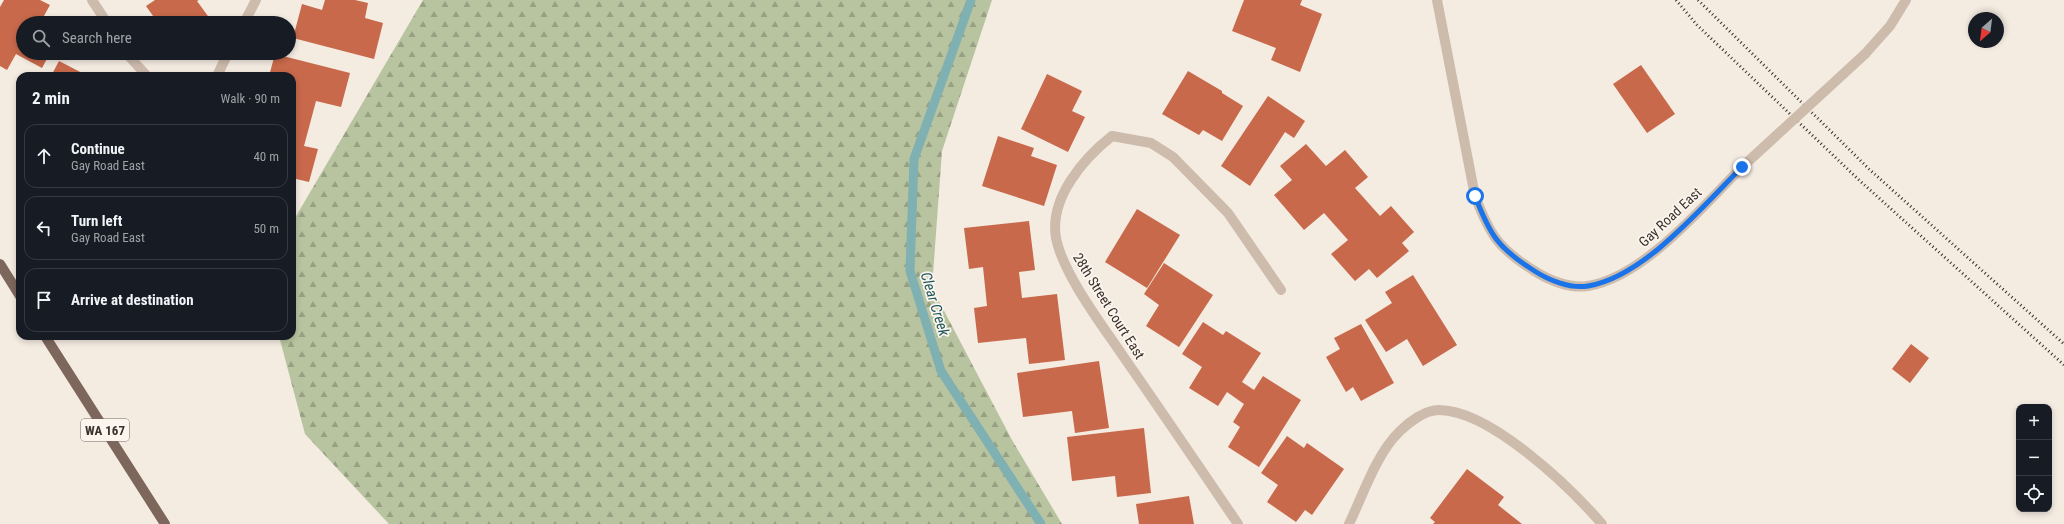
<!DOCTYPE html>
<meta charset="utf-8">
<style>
:root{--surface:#171b24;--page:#242831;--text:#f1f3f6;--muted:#9ea1a6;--line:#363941}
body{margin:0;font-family:"Roboto Condensed",sans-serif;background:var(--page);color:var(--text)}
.controls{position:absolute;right:12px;bottom:12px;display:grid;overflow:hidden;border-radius:8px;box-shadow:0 2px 6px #0003}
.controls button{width:36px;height:36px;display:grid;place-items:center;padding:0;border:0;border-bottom:1px solid var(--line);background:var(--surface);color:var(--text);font:20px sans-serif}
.compass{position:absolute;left:1968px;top:12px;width:36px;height:36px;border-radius:50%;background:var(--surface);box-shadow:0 2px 6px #0003;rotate:208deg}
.stop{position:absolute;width:12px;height:12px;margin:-9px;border:3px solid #1a73e8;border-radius:50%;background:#fff}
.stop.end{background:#1a73e8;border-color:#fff;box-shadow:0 1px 4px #0008}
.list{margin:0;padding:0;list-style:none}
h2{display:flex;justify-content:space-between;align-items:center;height:52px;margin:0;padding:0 16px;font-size:17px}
h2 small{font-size:13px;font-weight:400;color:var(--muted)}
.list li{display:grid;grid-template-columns:26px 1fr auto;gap:12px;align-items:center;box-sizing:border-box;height:64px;margin:0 8px 8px;padding:0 8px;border:1px solid var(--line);border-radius:12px}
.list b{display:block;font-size:15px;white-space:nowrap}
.list p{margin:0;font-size:13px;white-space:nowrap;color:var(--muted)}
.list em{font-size:13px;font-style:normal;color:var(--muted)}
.icon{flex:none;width:22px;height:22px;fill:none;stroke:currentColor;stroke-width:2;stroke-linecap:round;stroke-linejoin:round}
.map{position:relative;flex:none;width:2064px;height:524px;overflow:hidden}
.search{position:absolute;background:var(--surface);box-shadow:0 2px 6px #0003;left:16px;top:16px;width:280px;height:44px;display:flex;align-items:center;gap:10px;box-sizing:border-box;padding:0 14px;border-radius:22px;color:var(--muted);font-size:15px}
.panel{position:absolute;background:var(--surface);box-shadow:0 2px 6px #0003;left:16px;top:72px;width:280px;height:268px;border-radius:12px}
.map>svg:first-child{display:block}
.forest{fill:url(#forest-firs)}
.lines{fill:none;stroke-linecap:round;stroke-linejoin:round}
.stream{stroke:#7fb0b2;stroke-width:9}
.building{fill:#c8694b}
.minor{stroke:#cdbbac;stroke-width:10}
.major{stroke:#7d675c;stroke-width:10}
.rail{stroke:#3b302b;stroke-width:3;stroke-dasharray:1 3;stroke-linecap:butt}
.minor-bridge{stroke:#cdbbac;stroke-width:10}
.route{stroke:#1a73e8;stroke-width:5}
.labels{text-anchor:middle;stroke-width:3.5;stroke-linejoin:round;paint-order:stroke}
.shield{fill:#fbf5ee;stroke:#756b66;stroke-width:1}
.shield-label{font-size:13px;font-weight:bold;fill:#3b302b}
.street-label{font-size:14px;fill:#3b302b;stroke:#fbf5ee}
.water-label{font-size:15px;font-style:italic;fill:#1f5a5e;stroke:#fbf5ee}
</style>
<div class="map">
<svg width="2064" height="524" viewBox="0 0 2064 524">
<defs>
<pattern id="forest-firs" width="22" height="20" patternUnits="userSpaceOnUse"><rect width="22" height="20" fill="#b8c4a0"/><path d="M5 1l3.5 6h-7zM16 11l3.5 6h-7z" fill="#97a083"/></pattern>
</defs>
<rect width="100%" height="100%" fill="#f4ebe1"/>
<path class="forest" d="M 423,0 L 992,0 L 942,151 L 932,288 L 1012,440 L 1062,524 L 389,524 L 305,434 L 279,336 L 292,336 L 292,223 Z"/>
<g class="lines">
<path class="stream" d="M 971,0 L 914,159 L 910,271 L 941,371 L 1041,524"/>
</g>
<g class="building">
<path d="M 4,0 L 40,0 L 50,5 L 40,23 L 23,23 L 23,53 L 50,53 L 42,68 L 16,54 L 7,70 L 0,66 L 0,7 Z"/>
<path d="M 155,0 L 199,0 L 197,1 L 213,23 L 158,23 L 146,6 Z"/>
<path d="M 325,0 L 355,0 L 368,3 L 365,18 L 383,23 L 374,59 L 293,38 L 302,4 L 322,10 Z"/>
<path d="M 1244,0 L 1302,0 L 1300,5 L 1322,14 L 1300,72 L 1271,60 L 1276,48 L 1232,31 Z"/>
<path d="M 275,54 L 350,73 L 341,107 L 316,101 L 304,146 L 318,149 L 309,182 L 292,178 L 292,76 L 269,76 Z"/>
<path d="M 59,61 L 88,76 L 51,76 Z"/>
<path d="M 1641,65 L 1675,114 L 1647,133 L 1613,84 Z"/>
<path d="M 1188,71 L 1222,91 L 1222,93 L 1243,106 L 1222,141 L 1203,130 L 1199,135 L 1162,114 Z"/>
<path d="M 1047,74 L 1082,91 L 1072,111 L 1085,117 L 1068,152 L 1021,129 Z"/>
<path d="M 1268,96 L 1305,121 L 1294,138 L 1285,132 L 1250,186 L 1221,166 Z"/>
<path d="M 998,136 L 1034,148 L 1031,156 L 1057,165 L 1044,206 L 982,186 Z"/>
<path d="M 1306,144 L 1326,166 L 1345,150 L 1368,177 L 1355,188 L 1380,216 L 1391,206 L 1414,232 L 1402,243 L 1409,251 L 1377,278 L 1369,269 L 1355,281 L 1331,254 L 1348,240 L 1324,213 L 1304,230 L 1274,195 L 1292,180 L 1280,166 Z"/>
<path d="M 1137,209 L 1180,235 L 1147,288 L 1105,262 Z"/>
<path d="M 1029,221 L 1035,270 L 1019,272 L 1022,298 L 1057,294 L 1065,360 L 1029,364 L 1026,338 L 978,343 L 974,308 L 987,306 L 983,267 L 969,269 L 964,228 Z"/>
<path d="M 1164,263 L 1213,295 L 1179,347 L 1146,326 L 1159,305 L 1144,294 Z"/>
<path d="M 1413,275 L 1457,345 L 1423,366 L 1407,339 L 1386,352 L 1365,320 L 1392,303 L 1385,292 Z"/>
<path d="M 1203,322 L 1223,335 L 1226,331 L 1261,353 L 1242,382 L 1254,390 L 1263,376 L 1301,400 L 1259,467 L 1228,447 L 1240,427 L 1233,422 L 1244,404 L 1227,392 L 1218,406 L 1189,388 L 1202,367 L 1182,354 Z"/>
<path d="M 1361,324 L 1394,383 L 1361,401 L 1353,387 L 1346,392 L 1326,357 L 1340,349 L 1334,338 Z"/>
<path d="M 1911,344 L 1929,358 L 1910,383 L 1892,369 Z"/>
<path d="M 1099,361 L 1109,428 L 1075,433 L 1072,411 L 1023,417 L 1017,373 Z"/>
<path d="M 1144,428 L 1151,493 L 1117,497 L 1115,476 L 1072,481 L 1067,437 Z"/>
<path d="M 1287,436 L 1304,448 L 1307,443 L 1344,469 L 1312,515 L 1305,510 L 1296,522 L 1267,502 L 1278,485 L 1261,473 Z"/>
<path d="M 1467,469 L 1504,497 L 1498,505 L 1522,524 L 1433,524 L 1435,522 L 1430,518 Z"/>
<path d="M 1189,496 L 1194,524 L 1139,524 L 1136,504 Z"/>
</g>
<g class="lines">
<g class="minor">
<path d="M 92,0 L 107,23"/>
<path d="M 1437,0 L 1475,196 C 1490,235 1498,248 1533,270 C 1548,280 1570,289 1588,286 C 1644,277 1703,206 1742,167"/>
<path d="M 244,23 L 256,0"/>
<path d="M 126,53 L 147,76"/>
<path d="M 1865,54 L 1890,26 L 1906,0"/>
<path d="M 217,76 L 228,53"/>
<path d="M 1238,524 C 1200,468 1162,412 1123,356 C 1102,325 1063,274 1056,238 C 1049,198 1084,158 1112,136 L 1151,143 L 1173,157 L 1228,213 L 1281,290"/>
<path d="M 1349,524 C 1363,495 1376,454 1400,431 C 1409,422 1425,410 1439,410 C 1490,410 1570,487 1602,524"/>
</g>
<g class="major">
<path d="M 0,264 L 20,296"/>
<path d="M 45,336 L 165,524"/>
</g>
<g class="rail">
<path d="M 1676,0 L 1697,25 L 1859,180 L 2064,365"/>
<path d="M 1698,0 L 1869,169 L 2064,344"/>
</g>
<path class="minor-bridge" d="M 1742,167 L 1865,54"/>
</g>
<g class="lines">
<path class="route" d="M 1475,196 C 1490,235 1498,248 1533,270 C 1548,280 1570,289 1588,286 C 1644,277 1703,206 1742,167"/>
</g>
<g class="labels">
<rect class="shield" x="81" y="419" width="48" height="22" rx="3"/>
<g class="shield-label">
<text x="105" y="435">WA 167</text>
</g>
<g class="street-label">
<text transform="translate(1670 217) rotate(-43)" y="5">Gay Road East</text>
<text transform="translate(1109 306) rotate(58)" y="5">28th Street Court East</text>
</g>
<g class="water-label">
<text transform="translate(935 304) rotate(73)" y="5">Clear Creek</text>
</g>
</g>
</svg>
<div class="controls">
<button>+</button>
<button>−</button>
<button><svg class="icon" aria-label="locate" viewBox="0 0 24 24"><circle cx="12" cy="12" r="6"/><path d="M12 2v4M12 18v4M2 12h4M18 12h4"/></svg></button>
</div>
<svg class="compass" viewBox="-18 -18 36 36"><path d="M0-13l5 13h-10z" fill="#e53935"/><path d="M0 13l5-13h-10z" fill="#9ea1a6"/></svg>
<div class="stop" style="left:1475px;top:196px"></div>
<div class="stop end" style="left:1742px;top:167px"></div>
<div class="search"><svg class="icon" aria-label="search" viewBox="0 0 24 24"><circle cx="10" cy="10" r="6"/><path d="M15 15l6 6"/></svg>Search here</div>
<section class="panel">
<h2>2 min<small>Walk · 90 m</small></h2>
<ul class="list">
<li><svg class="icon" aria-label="ahead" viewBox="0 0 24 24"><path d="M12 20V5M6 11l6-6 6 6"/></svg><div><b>Continue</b><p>Gay Road East</p></div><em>40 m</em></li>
<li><svg class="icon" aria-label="left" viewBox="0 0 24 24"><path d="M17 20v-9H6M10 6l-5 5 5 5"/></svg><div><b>Turn left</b><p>Gay Road East</p></div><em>50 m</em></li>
<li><svg class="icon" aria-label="arrive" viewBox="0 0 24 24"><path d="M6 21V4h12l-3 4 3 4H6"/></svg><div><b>Arrive at destination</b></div></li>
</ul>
</section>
</div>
